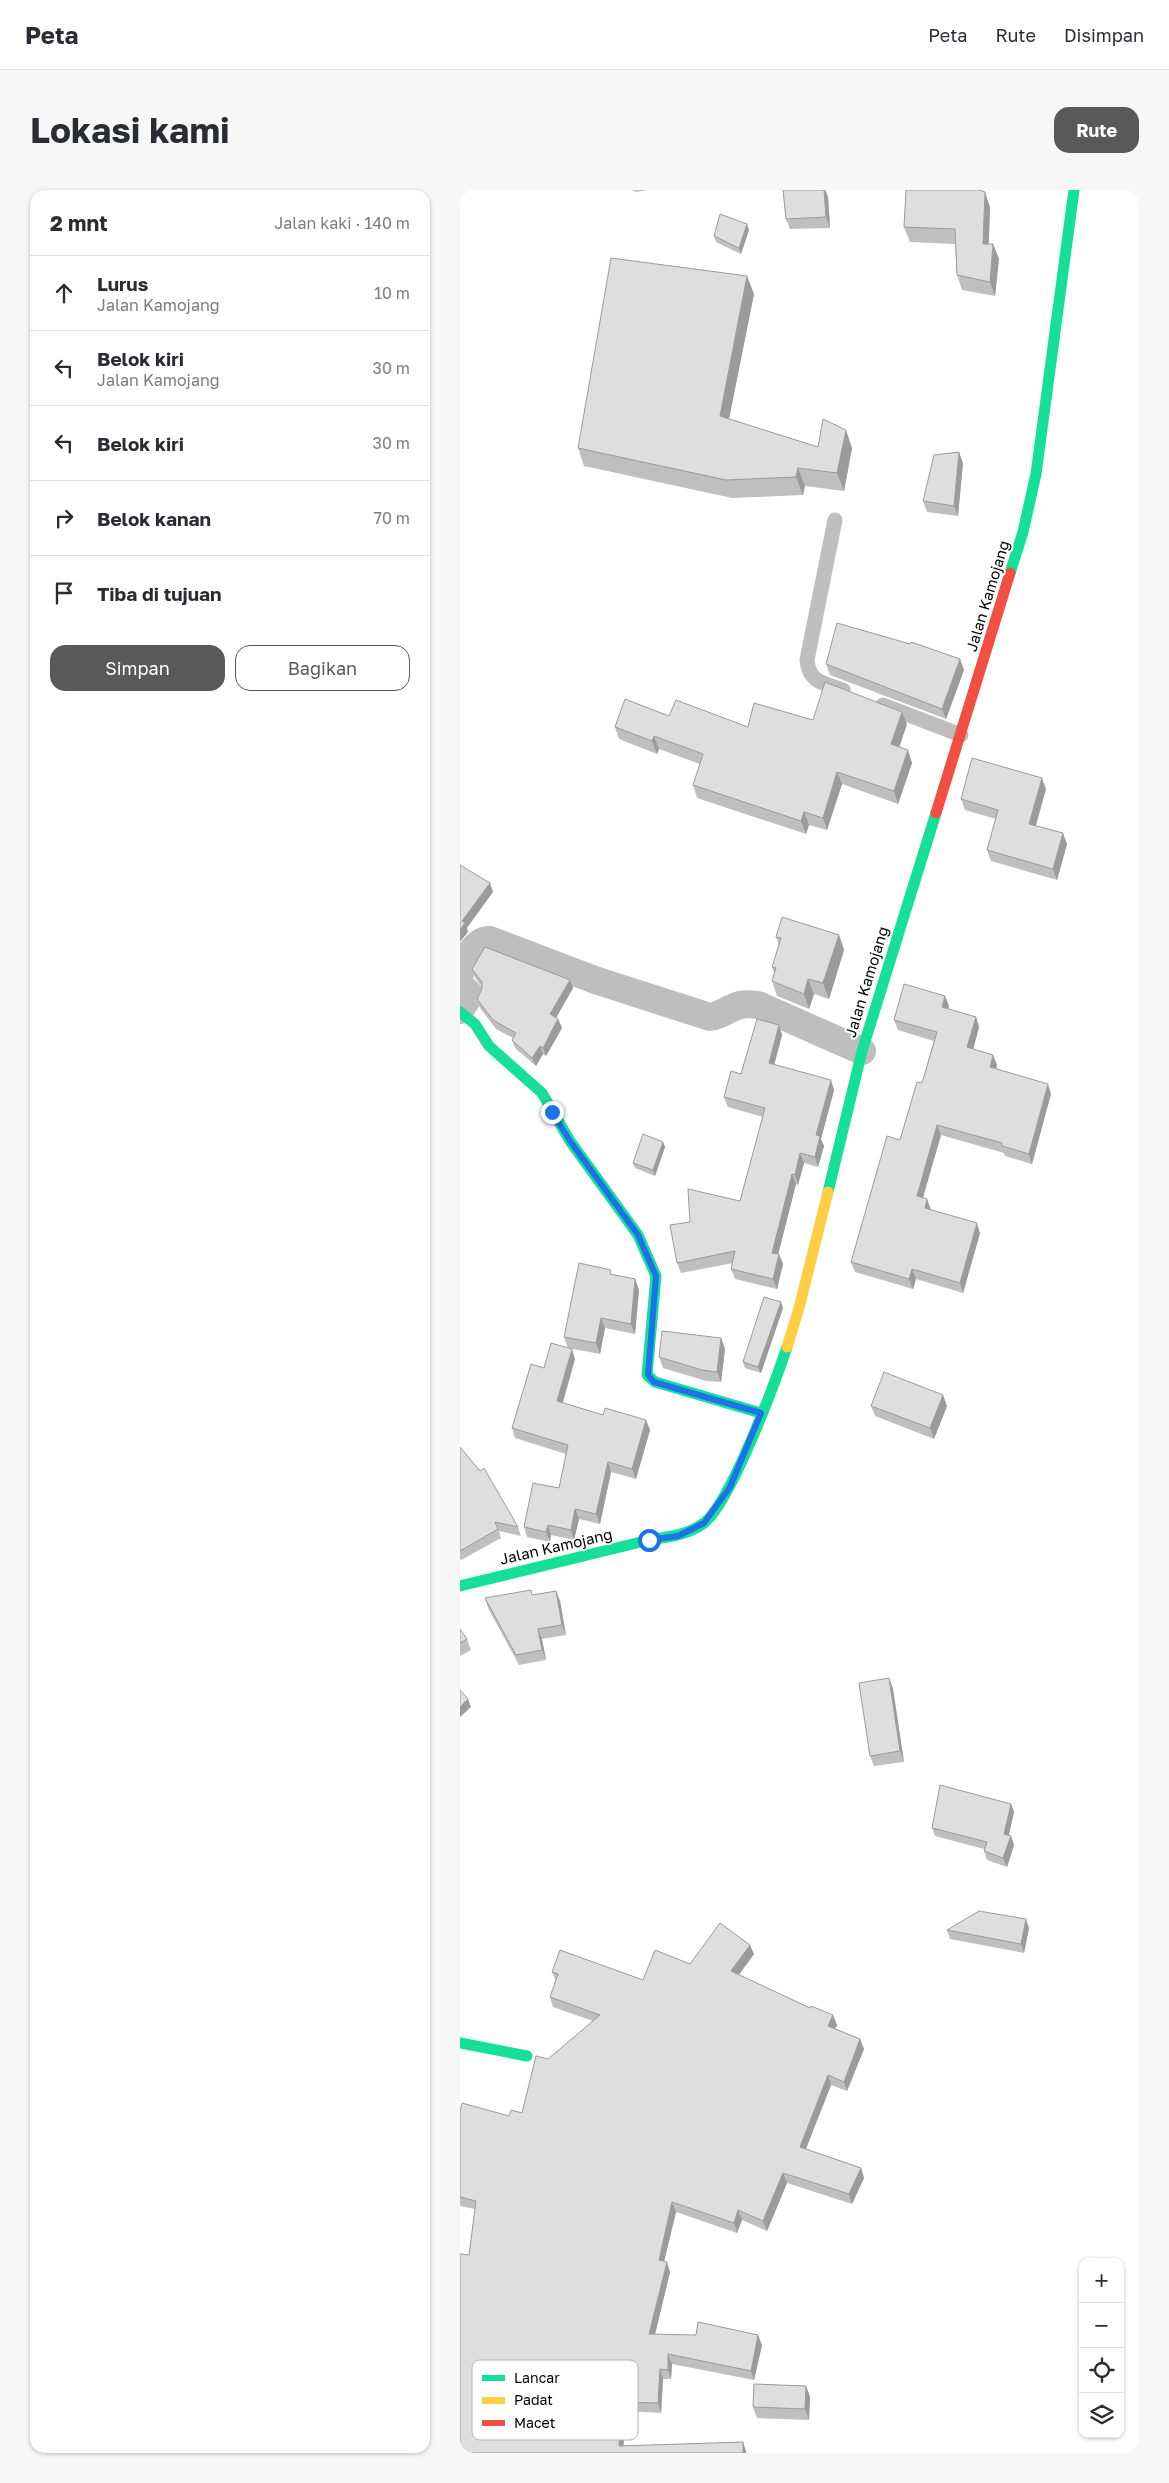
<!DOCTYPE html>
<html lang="id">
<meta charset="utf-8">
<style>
:root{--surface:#fff;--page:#f7f7f7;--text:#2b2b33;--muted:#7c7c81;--line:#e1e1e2;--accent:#595959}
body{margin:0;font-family:"Golos Text",sans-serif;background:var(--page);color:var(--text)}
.controls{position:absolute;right:15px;bottom:15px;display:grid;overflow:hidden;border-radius:10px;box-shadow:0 1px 4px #0004}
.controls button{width:45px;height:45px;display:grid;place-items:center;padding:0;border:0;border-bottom:1px solid var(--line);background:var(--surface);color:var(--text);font:25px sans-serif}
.stop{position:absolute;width:15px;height:15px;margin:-11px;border:4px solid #1a73e8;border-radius:50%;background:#fff}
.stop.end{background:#1a73e8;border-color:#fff;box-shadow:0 1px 5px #0008}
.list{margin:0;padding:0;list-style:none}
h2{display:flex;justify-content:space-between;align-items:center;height:65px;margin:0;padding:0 20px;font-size:21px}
h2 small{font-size:16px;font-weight:400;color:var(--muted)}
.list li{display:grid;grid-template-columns:32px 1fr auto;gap:15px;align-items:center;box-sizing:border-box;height:75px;padding:0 20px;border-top:1px solid var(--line)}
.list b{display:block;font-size:19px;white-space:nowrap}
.list p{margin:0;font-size:16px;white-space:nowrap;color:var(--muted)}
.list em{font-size:16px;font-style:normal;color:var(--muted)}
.actions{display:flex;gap:10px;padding:15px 20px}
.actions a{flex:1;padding:11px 0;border:1px solid var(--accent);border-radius:15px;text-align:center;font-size:18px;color:var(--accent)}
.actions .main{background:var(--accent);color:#fff}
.icon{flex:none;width:28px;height:28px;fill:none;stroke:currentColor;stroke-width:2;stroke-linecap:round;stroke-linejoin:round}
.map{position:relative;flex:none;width:679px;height:2263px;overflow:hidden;border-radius:15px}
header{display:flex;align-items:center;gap:30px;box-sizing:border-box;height:70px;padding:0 25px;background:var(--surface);border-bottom:1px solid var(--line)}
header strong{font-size:24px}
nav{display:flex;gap:28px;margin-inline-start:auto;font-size:18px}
.intro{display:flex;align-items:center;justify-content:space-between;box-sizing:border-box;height:120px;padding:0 30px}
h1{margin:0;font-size:35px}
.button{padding:12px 22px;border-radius:15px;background:var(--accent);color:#fff;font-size:18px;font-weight:700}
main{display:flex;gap:30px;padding:0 30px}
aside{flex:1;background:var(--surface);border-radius:15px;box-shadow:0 1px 4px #0004}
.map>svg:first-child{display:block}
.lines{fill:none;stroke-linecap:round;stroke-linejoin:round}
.lane{stroke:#bebebe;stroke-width:15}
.street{stroke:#bebebe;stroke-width:28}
.fast{stroke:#16e098;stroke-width:11}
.slow{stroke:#ffcf43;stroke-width:11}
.jam{stroke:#f24e42;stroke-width:11}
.wall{fill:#bfbfbf}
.shaded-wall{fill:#9b9b9b}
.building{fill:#dedede;stroke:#9b9b9b}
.route{stroke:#1a73e8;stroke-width:6}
.labels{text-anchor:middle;stroke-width:4;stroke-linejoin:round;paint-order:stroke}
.street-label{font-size:15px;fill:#000;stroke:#fff}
.key{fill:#fff;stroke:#b2b2b2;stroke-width:1}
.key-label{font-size:14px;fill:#000}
</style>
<header>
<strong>Peta</strong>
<nav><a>Peta</a><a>Rute</a><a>Disimpan</a></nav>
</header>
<div class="intro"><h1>Lokasi kami</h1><a class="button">Rute</a></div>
<main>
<aside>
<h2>2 mnt<small>Jalan kaki · 140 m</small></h2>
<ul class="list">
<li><svg class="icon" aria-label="ahead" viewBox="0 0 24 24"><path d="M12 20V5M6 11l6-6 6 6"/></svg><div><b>Lurus</b><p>Jalan Kamojang</p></div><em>10 m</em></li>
<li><svg class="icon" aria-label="left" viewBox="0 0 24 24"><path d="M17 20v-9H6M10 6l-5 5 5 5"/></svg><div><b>Belok kiri</b><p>Jalan Kamojang</p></div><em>30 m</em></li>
<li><svg class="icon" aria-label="left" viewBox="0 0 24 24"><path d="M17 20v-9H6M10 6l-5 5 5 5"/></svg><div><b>Belok kiri</b></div><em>30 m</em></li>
<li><svg class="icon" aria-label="right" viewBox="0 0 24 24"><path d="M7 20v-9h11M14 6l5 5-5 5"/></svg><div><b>Belok kanan</b></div><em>70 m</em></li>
<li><svg class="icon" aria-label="arrive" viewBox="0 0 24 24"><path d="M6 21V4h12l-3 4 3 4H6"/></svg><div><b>Tiba di tujuan</b></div></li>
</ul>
<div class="actions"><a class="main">Simpan</a><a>Bagikan</a></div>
</aside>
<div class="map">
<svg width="679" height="2263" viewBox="0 0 679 2263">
<rect width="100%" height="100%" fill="#fff"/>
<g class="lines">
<g class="lane">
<path d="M 375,330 L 347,470 C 349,493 364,493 383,500"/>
<path d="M 423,515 L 501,545"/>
</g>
<g class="street">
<path d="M 0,782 C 8,770 14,749 30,750 L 135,790 L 250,827 C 270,824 270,811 298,815 L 402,861"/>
<path d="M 0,792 L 1,796 L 10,805 L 0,820"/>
</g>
<g class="fast">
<path d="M 550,383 L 563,342 L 576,284 L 614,0"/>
<path d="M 0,822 L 15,834 L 29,856 L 82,903 L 110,951 L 178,1045 L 196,1086 L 187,1185 L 195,1192 L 301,1223"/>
<path d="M 368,1002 L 402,861 L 476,623"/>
<path d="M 0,1396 L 189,1350 C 208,1347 228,1345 244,1333 C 271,1312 315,1193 327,1157"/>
<path d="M 0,1853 L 67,1866"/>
</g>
<path class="slow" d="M 327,1157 L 339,1118 L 368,1002"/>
<path class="jam" d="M 476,623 L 550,383"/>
</g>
<g class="wall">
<path d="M 172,0 L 188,0 L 176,2 Z"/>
<path d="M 323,0 L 365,0 L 368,7 L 370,38 L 330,39 L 326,29 Z"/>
<path d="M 530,17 L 529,54 L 533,54 L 539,69 L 535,106 L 502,100 L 497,85 L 495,54 L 450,52 L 444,37 Z"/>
<path d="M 289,40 L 281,64 L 256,52 L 254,46 Z"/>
<path d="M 294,104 L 269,229 L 358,257 L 392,258 L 384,301 L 345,296 L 343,305 L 272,308 L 124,276 L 118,258 Z"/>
<path d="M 503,273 L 498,326 L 467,322 L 463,311 Z"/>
<path d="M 500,469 L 504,480 L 486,529 L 370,485 L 366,474 Z"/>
<path d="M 209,526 L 288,537 L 353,530 L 447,534 L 439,557 L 452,573 L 438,614 L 382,594 L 367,640 L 349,635 L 346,644 L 237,608 L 233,595 L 240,574 L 199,559 L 197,564 L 159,549 L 155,537 Z"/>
<path d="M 586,599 L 576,636 L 607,654 L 597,690 L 531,671 L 527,660 L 536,629 L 505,620 L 501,609 Z"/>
<path d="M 379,745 L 384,760 L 369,809 L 354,804 L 349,819 L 317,806 L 312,791 L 314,783 L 312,777 L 319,755 L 316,747 Z"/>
<path d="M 12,779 L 110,790 L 113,798 L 96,828 L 98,829 L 102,838 L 86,866 L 83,864 L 76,876 L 55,858 L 52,850 L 53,848 L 36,839 L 20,818 L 17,809 L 22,799 L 22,797 L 15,788 Z"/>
<path d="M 489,816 L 488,819 L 516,827 L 519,837 L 513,859 L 533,865 L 537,875 L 536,879 L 591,904 L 572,974 L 545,966 L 544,963 L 481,945 L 463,1008 L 471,1020 L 520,1043 L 503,1103 L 456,1089 L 453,1099 L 395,1082 L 391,1072 L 440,950 L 462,893 L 474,851 L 438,840 L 434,830 Z"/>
<path d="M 319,835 L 322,845 L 314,875 L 374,900 L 361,949 L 364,956 L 358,977 L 344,973 L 338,995 L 336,994 L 318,1064 L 323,1074 L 317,1099 L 275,1089 L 271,1079 L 273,1073 L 221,1083 L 217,1073 L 230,1032 L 280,1011 L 303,927 L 268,917 L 264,907 Z"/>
<path d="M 203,952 L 205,957 L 195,986 L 175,978 L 173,973 Z"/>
<path d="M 153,1085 L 175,1089 L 179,1100 L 175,1144 L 145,1138 L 140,1164 L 108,1158 L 104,1147 Z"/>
<path d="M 323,1118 L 301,1183 L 285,1178 L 283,1172 Z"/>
<path d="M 261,1148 L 265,1159 L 261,1192 L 246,1191 L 203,1178 L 199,1167 Z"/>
<path d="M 115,1169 L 103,1213 L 143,1225 L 186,1230 L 190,1240 L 176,1289 L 151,1282 L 140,1334 L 119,1329 L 114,1350 L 91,1345 L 90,1352 L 67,1347 L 64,1337 L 99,1298 L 106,1264 L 55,1248 L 52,1238 L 84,1178 Z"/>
<path d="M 411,1216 L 487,1216 L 474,1249 L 415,1226 Z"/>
<path d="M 0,1257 L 58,1337 L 61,1346 L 39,1341 L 41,1348 L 1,1370 L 0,1368 Z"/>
<path d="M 96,1401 L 100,1411 L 106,1445 L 82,1449 L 86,1470 L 59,1475 L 28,1418 L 25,1408 L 73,1405 Z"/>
<path d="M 0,1439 L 7,1449 L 11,1460 L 0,1466 Z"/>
<path d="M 429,1488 L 433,1499 L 444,1572 L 414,1576 L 410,1566 Z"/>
<path d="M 551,1614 L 554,1622 L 549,1645 L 551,1646 L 554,1655 L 547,1677 L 527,1670 L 524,1661 L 524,1659 L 475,1646 L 472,1638 Z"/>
<path d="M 569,1738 L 564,1763 L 490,1749 L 487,1740 Z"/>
<path d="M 294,1764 L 279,1785 L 350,1818 L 373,1825 L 377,1835 L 375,1839 L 400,1849 L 404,1859 L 387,1901 L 371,1895 L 346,1959 L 401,1978 L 404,1988 L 392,2014 L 327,1993 L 307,2041 L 282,2030 L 277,2043 L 216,2022 L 204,2071 L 210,2082 L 195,2144 L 302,2155 L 294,2190 L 212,2174 L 211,2189 L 203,2189 L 201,2223 L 166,2221 L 163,2256 L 283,2252 L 286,2263 L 0,2263 L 9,2065 L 15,2019 L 0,2016 L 0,1922 L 49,1926 L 62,1923 L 88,1869 L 133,1831 L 93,1817 L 90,1807 L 96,1791 L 92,1782 L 183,1790 L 230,1774 Z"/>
<path d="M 346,2196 L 350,2207 L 349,2230 L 297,2228 L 293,2217 Z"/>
</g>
<g class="shaded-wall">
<path d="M 364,0 L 365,0 L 368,7 L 370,38 L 366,27 Z"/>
<path d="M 525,2 L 530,17 L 528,69 L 523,54 Z"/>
<path d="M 287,34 L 289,40 L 281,64 L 279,58 Z"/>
<path d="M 533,54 L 539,69 L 535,106 L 530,92 Z"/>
<path d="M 287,86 L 294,104 L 266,244 L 260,226 Z"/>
<path d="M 386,240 L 392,258 L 384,301 L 377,283 Z"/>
<path d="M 499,262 L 503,273 L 498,326 L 494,316 Z"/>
<path d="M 338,278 L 345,296 L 343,305 L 336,287 Z"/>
<path d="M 500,469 L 504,480 L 486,529 L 482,519 Z"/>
<path d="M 442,522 L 447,534 L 436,567 L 431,554 Z"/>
<path d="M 194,546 L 199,559 L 197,564 L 192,551 Z"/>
<path d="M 448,560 L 452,573 L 438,614 L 434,601 Z"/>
<path d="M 377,582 L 382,594 L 367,640 L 363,628 Z"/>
<path d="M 582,588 L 586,599 L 573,644 L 569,634 Z"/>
<path d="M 344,622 L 349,635 L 346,644 L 341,631 Z"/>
<path d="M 603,643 L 607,654 L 597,690 L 593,679 Z"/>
<path d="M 30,693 L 33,702 L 7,738 L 8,742 L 0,752 L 0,740 L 2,731 Z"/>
<path d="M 379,745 L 384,760 L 369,809 L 363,793 Z"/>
<path d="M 348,789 L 354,804 L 349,819 L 344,804 Z"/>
<path d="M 110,790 L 113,798 L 93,833 L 90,824 Z"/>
<path d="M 485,806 L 489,816 L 486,827 L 482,817 Z"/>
<path d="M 516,827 L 519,837 L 511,868 L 507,857 Z"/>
<path d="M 98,829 L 102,838 L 86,866 L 83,858 Z"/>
<path d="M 319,835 L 322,845 L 312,883 L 309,873 Z"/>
<path d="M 80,856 L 83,864 L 76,876 L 72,868 Z"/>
<path d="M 533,865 L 537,875 L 534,887 L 530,877 Z"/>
<path d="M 371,890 L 374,900 L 361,949 L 364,956 L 358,977 L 355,967 L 356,945 Z"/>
<path d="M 588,894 L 591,904 L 572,974 L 569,964 Z"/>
<path d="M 477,935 L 481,945 L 460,1017 L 457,1006 Z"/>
<path d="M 203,952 L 205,957 L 195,986 L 193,980 Z"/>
<path d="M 340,963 L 344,973 L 338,995 L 335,985 Z"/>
<path d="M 332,984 L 336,994 L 316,1073 L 312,1063 Z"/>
<path d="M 467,1009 L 471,1020 L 465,1018 Z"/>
<path d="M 517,1033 L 520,1043 L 503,1103 L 500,1093 Z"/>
<path d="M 319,1064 L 323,1074 L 317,1099 L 313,1089 Z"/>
<path d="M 452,1079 L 456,1089 L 453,1099 L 449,1089 Z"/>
<path d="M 175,1089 L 179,1100 L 175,1144 L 171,1134 Z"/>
<path d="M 321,1112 L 323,1118 L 301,1183 L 298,1177 Z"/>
<path d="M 141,1128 L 145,1138 L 140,1164 L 136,1153 Z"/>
<path d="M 261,1148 L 265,1159 L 261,1192 L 257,1182 Z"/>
<path d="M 112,1159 L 115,1169 L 100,1221 L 97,1211 Z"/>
<path d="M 483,1205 L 487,1216 L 474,1249 L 470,1238 Z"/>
<path d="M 186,1230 L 190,1240 L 176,1289 L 172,1279 Z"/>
<path d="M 148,1272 L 151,1282 L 140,1334 L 136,1324 Z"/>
<path d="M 115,1319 L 119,1329 L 114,1350 L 111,1340 Z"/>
<path d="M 88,1335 L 91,1345 L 90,1352 L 86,1342 Z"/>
<path d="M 96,1401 L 100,1411 L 106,1445 L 102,1435 Z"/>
<path d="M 78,1439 L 82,1449 L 86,1470 L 82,1460 Z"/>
<path d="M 429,1488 L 433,1499 L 444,1572 L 440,1561 Z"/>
<path d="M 8,1509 L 11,1517 L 0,1527 L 0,1517 Z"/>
<path d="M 551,1614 L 554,1622 L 547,1652 L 544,1644 Z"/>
<path d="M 551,1646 L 554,1655 L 547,1677 L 543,1668 Z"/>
<path d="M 566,1729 L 569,1738 L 564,1763 L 561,1754 Z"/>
<path d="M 290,1755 L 294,1764 L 274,1791 L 271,1781 Z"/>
<path d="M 373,1825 L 377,1835 L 372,1846 L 368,1836 Z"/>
<path d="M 400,1849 L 404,1859 L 387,1901 L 384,1892 Z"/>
<path d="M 368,1885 L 371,1895 L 343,1966 L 340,1957 Z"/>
<path d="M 401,1978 L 404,1988 L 392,2014 L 389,2004 Z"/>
<path d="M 323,1983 L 327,1993 L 307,2041 L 303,2031 Z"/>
<path d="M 212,2012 L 216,2022 L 202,2080 L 199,2070 Z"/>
<path d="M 278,2020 L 282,2030 L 277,2043 L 274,2033 Z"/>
<path d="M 207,2072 L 210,2082 L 193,2153 L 189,2144 Z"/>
<path d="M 298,2145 L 302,2155 L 294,2190 L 291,2181 Z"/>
<path d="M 208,2164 L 212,2174 L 211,2189 L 208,2180 Z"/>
<path d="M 200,2179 L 203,2189 L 201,2223 L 198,2213 Z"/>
<path d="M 346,2196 L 350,2207 L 349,2230 L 345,2219 Z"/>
<path d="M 162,2212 L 166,2221 L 163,2263 L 159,2256 Z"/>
<path d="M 283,2252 L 286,2261 L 286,2263 L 283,2263 Z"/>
</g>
<g class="building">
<path d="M 323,0 L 364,0 L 366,27 L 326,29 Z"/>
<path d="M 446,0 L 519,0 L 525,2 L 523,54 L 533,54 L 530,92 L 497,85 L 495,39 L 444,37 Z"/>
<path d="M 260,24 L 287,34 L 279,58 L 254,46 Z"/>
<path d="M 151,68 L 287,86 L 260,226 L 358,257 L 363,229 L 386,240 L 377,283 L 338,278 L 336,287 L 266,290 L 118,258 Z"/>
<path d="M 499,262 L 494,316 L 463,311 L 474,265 Z"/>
<path d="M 377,433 L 450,454 L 451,452 L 500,469 L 482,519 L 366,474 Z"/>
<path d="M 365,492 L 442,522 L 431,554 L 448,560 L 434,601 L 377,582 L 363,628 L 344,622 L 341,631 L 233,595 L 243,564 L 194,546 L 192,551 L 155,537 L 165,509 L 209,526 L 216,510 L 288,537 L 294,513 L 353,530 Z"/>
<path d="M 512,568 L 582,588 L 569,634 L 603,643 L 593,679 L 527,660 L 538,620 L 501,609 Z"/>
<path d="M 0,675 L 30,693 L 2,731 L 5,733 L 0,740 Z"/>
<path d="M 322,727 L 379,745 L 363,793 L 348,789 L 344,804 L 312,791 L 316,778 L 312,777 L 321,748 L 316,747 Z"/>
<path d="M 25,757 L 110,790 L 90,824 L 98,829 L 83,858 L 80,856 L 72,868 L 52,850 L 56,843 L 33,830 L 17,809 L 22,799 L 22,792 L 12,779 Z"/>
<path d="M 444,794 L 485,806 L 482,817 L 516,827 L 507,857 L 533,865 L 530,877 L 588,894 L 569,964 L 542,956 L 542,953 L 477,935 L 457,1006 L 467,1009 L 465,1018 L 517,1033 L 500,1093 L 452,1079 L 449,1089 L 391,1072 L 427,946 L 440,950 L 457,892 L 462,893 L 477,842 L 434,830 Z"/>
<path d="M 297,829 L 319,835 L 309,873 L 371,890 L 356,945 L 360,946 L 355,967 L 340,963 L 335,985 L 332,984 L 312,1063 L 319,1064 L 313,1089 L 271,1079 L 275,1061 L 217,1073 L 210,1035 L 230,1032 L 228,999 L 280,1011 L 305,918 L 264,907 L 271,881 L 281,884 Z"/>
<path d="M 183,944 L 203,952 L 193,980 L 173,973 Z"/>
<path d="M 119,1073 L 151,1080 L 150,1084 L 175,1089 L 171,1134 L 141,1128 L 136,1153 L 104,1147 Z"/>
<path d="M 304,1107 L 321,1112 L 298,1177 L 283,1172 Z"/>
<path d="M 202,1141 L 261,1148 L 257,1182 L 242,1180 L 199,1167 Z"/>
<path d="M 91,1153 L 112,1159 L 97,1211 L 143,1225 L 145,1218 L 186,1230 L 172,1279 L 148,1272 L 136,1324 L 115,1319 L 111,1340 L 88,1335 L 86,1342 L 64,1337 L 73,1293 L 99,1298 L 108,1255 L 52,1238 L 71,1174 L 84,1178 Z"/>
<path d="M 424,1182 L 483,1205 L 470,1238 L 411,1216 Z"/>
<path d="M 0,1257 L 20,1281 L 24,1278 L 58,1337 L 35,1332 L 38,1339 L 0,1361 Z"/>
<path d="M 71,1400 L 72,1405 L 96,1401 L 102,1435 L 78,1439 L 82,1460 L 56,1465 L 25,1408 Z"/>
<path d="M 0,1439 L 7,1449 L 0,1453 Z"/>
<path d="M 429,1488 L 440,1561 L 410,1566 L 399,1493 Z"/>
<path d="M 0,1500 L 8,1509 L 0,1517 Z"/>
<path d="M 480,1595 L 551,1614 L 544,1644 L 551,1646 L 543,1668 L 524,1661 L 527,1652 L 472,1638 Z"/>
<path d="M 519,1721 L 566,1729 L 561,1754 L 487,1740 Z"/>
<path d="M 260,1733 L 290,1755 L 271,1781 L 350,1818 L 351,1816 L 373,1825 L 368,1836 L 400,1849 L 384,1892 L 368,1885 L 340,1957 L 401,1978 L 389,2004 L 323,1983 L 303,2031 L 278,2020 L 274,2033 L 212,2012 L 199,2070 L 207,2072 L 189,2144 L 236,2145 L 238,2132 L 298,2145 L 291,2181 L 208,2164 L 208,2180 L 200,2179 L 198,2213 L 162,2212 L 159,2256 L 283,2252 L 283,2263 L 0,2263 L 0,2064 L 9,2065 L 16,2011 L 0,2007 L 0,1922 L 2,1913 L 49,1926 L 51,1920 L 62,1923 L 76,1866 L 88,1869 L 140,1825 L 90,1807 L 98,1784 L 92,1782 L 100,1760 L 183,1790 L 195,1760 L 230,1774 Z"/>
<path d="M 294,2194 L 346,2196 L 345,2219 L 293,2217 Z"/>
</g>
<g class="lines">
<path class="route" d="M 92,922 L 110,951 L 178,1045 L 196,1086 L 188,1185 L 194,1192 L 301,1223 L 270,1297 L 244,1333 L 218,1346 L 189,1350"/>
</g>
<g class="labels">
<g class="street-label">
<text transform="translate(528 406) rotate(-73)" y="5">Jalan Kamojang</text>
<text transform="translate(407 792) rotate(-73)" y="5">Jalan Kamojang</text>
<text transform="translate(96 1357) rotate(-13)" y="5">Jalan Kamojang</text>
</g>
</g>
<rect x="12" y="2170" width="166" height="80" rx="8" class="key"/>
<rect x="22" y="2185" width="23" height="6" fill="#16e098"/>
<rect x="22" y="2207" width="23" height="7" fill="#ffcf43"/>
<rect x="22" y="2230" width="23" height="6" fill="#f24e42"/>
<g class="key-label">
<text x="54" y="2193">Lancar</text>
<text x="54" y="2215">Padat</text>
<text x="54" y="2238">Macet</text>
</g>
</svg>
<div class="controls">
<button>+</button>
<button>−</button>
<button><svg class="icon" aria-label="locate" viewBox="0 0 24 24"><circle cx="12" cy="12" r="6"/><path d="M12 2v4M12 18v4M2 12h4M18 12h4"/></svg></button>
<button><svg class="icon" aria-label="layers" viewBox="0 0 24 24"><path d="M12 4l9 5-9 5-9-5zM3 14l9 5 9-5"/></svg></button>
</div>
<div class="stop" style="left:189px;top:1350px"></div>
<div class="stop end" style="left:92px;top:922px"></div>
</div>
</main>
